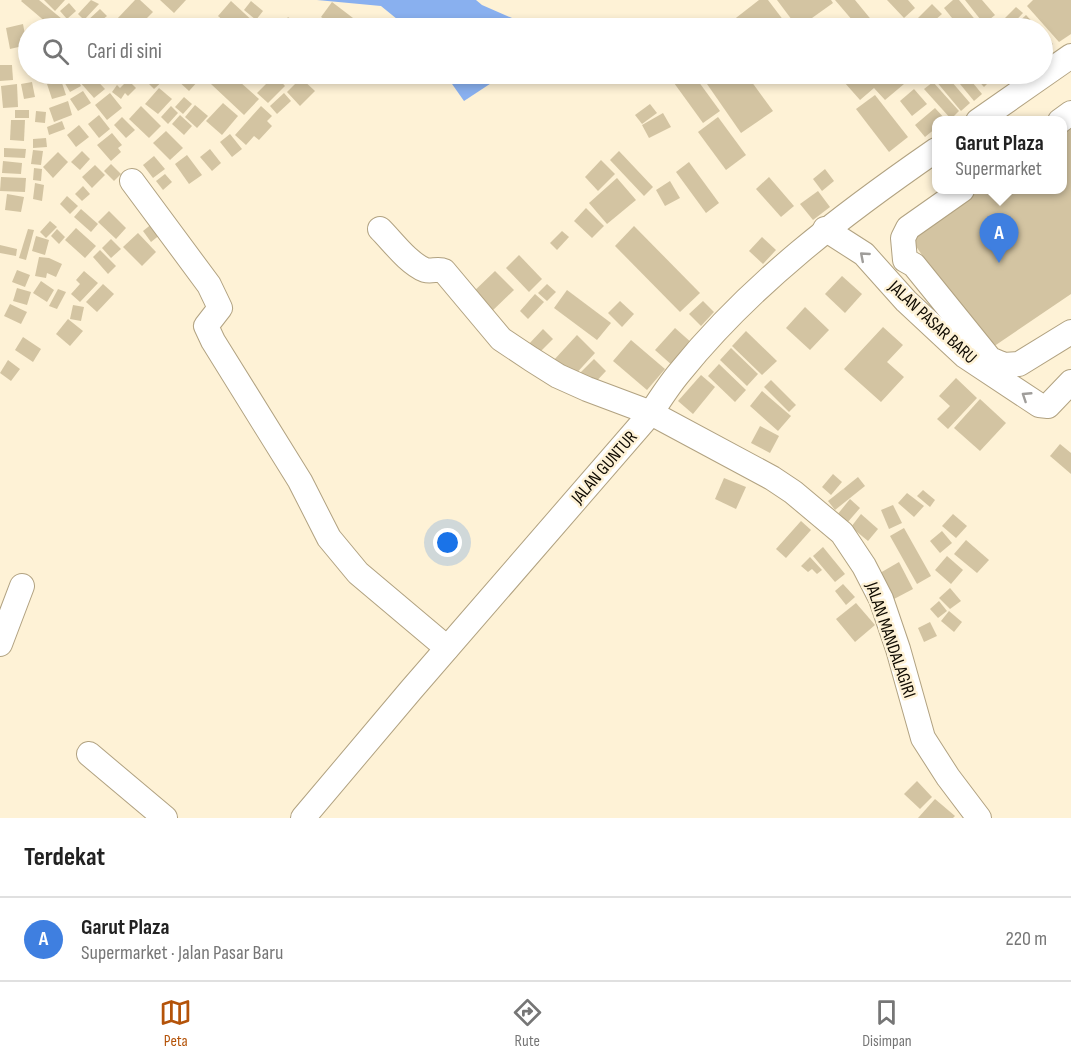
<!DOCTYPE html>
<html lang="id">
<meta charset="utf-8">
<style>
:root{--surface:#fff;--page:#f2f2f2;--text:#222;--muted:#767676;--line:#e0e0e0;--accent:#b45309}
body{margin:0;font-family:"Sofia Sans Condensed",sans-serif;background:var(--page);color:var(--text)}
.you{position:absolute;left:448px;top:543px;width:21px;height:21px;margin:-15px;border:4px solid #fff;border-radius:50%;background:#1a73e8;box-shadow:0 0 0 9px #1a73e833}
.badge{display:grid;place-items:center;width:39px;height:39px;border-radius:50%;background:var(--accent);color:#fff;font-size:20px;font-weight:700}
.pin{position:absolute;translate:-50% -50px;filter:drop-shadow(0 2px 3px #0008)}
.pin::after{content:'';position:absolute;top:32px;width:21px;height:18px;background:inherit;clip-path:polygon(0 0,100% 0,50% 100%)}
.popup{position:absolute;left:932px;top:116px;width:135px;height:78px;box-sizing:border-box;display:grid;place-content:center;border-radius:12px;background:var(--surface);filter:drop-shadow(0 2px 4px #0005);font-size:20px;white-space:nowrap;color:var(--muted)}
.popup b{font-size:22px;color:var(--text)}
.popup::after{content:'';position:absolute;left:50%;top:100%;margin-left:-12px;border:12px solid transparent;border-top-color:var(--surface)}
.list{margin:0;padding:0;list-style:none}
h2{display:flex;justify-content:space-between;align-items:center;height:78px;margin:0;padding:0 24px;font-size:26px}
h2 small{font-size:20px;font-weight:400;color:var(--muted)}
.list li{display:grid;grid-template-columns:39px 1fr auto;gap:18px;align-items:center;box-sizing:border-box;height:84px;padding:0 24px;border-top:2px solid var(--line)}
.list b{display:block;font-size:22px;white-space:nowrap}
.list p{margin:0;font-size:20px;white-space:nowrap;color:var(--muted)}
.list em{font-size:20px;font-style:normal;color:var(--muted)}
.icon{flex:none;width:33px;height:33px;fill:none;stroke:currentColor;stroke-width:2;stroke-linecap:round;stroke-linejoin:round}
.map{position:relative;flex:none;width:1071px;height:818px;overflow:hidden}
.search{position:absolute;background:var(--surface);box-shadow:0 3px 9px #0003;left:18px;right:18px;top:18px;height:66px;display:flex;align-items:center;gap:15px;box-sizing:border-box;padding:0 21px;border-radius:33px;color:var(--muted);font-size:22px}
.sheet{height:162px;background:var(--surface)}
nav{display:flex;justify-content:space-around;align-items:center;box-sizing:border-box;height:84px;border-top:2px solid var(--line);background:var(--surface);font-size:16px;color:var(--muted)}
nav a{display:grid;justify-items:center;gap:3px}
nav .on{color:var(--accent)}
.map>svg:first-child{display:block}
.water{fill:#89b0ef}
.building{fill:#d3c4a2}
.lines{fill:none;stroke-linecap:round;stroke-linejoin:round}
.minor-casing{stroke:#b1a281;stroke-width:26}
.minor{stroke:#fff;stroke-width:24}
.oneway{stroke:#9f9d9a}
.labels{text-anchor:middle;stroke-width:5;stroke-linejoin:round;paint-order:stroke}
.street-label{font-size:18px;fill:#100b02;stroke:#fef2d6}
</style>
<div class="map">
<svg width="1071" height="818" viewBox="0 0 1071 818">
<rect width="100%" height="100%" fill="#fef2d6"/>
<g class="water">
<path d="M 317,0 L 476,0 L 482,5 L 535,28 L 408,28 L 381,6 Z"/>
<path d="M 445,74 L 505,74 L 464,101 Z"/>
</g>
<g class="building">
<path d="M 22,0 L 39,0 L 62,19 L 53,28 L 21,1 Z"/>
<path d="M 44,0 L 65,0 L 55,11 Z"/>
<path d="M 91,0 L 99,4 L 84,20 L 78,14 Z"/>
<path d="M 135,0 L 140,0 L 153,12 L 137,28 L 127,28 L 117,19 Z"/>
<path d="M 160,0 L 186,0 L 174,13 Z"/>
<path d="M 759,0 L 768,0 L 784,21 L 774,28 L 723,28 Z"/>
<path d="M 777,0 L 831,0 L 833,3 L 798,28 Z"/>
<path d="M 835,0 L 855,0 L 878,28 L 859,28 Z"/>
<path d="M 887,0 L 908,0 L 915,8 L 904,18 Z"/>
<path d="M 953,0 L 959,0 L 982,28 L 960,28 L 944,8 Z"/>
<path d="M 965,0 L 982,0 L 995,15 L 984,24 Z"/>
<path d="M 1033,0 L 1071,0 L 1071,34 L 1059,42 L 1027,6 Z"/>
<path d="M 231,1 L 257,25 L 254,28 L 232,28 L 218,16 Z"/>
<path d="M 251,1 L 263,11 L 256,20 L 244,10 Z"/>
<path d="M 332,2 L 353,18 L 346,28 L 337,28 L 321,17 Z"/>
<path d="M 69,3 L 76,11 L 67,19 L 60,11 Z"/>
<path d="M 932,4 L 942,14 L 934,21 L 942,28 L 917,28 L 912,24 Z"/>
<path d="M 1016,7 L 1023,13 L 1011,26 L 1004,19 Z"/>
<path d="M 100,9 L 107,16 L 92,28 L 86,22 Z"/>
<path d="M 1026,15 L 1038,28 L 1013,27 Z"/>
<path d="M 288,17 L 301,27 L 300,28 L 280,28 Z"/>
<path d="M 23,24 L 27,45 L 10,49 L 6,28 Z"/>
<path d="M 1042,33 L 1053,44 L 1042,54 Z"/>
<path d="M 0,65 L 12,65 L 13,80 L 0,81 Z"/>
<path d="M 75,74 L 81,86 L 70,92 L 63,80 Z"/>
<path d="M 88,74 L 91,74 L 105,89 L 94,98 L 79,81 Z"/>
<path d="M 110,74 L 129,74 L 120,83 Z"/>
<path d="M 147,74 L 162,74 L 166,78 L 154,89 L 146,81 L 148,79 L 144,76 Z"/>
<path d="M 180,74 L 191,74 L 199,80 L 189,91 L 176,79 Z"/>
<path d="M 221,74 L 231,74 L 259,99 L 244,115 L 211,84 Z"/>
<path d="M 673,74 L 693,74 L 720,111 L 703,123 L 669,76 Z"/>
<path d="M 721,74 L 746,74 L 773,111 L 741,133 L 707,84 Z"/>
<path d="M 837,74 L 895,74 L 904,84 L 885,100 L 874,88 L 860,100 Z"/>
<path d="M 913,74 L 925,74 L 929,78 L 922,84 Z"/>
<path d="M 942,74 L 945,74 L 970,103 L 961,111 L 935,80 Z"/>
<path d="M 972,74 L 993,74 L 995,76 L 984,87 Z"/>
<path d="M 275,75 L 285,86 L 268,103 L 257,93 Z"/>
<path d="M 968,77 L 982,94 L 974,101 L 960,84 Z"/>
<path d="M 301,78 L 315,91 L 300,106 L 287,92 Z"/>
<path d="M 61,80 L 66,95 L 52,99 L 47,84 Z"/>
<path d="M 128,80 L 136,88 L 128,96 L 125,93 L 121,99 L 112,92 L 117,85 L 120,88 Z"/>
<path d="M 32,82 L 35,97 L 24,99 L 21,84 Z"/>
<path d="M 933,82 L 959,111 L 951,119 L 924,89 Z"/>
<path d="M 17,84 L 18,107 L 3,108 L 1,86 Z"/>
<path d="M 159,88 L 172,99 L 158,114 L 145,104 Z"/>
<path d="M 914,89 L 927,104 L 912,116 L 900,101 Z"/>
<path d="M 83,91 L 91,103 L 78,111 L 70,99 Z"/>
<path d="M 110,93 L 122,108 L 107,120 L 95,105 Z"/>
<path d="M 284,93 L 291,101 L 277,114 L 270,106 Z"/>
<path d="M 875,95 L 908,137 L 889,152 L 856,109 Z"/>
<path d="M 184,97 L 192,104 L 183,114 L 175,107 Z"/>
<path d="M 68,101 L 72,115 L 54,122 L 49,108 Z"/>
<path d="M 223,103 L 238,116 L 222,135 L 206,121 Z"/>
<path d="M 650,104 L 657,113 L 642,124 L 635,115 Z"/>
<path d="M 195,105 L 208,116 L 197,128 L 185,117 Z"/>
<path d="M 141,106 L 161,126 L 149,138 L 129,119 Z"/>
<path d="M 171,106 L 178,113 L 168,124 L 161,117 Z"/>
<path d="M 261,106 L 272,116 L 267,121 L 272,126 L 259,140 L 254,136 L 246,145 L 235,135 Z"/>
<path d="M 935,108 L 946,120 L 936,120 L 936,128 L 925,137 L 915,125 Z"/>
<rect x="15" y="110" width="14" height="8"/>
<path d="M 36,111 L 46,112 L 45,123 L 35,122 Z"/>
<path d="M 663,113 L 671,127 L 649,138 L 642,125 Z"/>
<path d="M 99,115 L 110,129 L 99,138 L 88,124 Z"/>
<path d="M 180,115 L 192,126 L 184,135 L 172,124 Z"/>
<path d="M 122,117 L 135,130 L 126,138 L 114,125 Z"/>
<path d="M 718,117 L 746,155 L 726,170 L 698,132 Z"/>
<path d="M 11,120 L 25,120 L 24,141 L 10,140 Z"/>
<path d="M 62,121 L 65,129 L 49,135 L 47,127 Z"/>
<path d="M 1071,122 L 1071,294 L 987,351 L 907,233 L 972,190 L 1062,190 L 1062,128 Z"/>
<path d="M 79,125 L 89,137 L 76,147 L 67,135 Z"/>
<path d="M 166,131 L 183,148 L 170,160 L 153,143 Z"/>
<path d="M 112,133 L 122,145 L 118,148 L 121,152 L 111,161 L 97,145 Z"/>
<path d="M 230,134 L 242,149 L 232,157 L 220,142 Z"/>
<path d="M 46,138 L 47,147 L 33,148 L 33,139 Z"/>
<path d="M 4,148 L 26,149 L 25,158 L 4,157 Z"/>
<path d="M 210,149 L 221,163 L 212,171 L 200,157 Z"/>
<path d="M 33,150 L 43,151 L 41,165 L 31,164 Z"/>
<path d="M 82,151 L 90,159 L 80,170 L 71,162 Z"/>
<path d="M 619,151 L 653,187 L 644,196 L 610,160 Z"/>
<path d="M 58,152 L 68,162 L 53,178 L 43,167 Z"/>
<path d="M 187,155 L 202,175 L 189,184 L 175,164 Z"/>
<path d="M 154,156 L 165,169 L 153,178 L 143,165 Z"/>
<path d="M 601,160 L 615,174 L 598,191 L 585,177 Z"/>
<path d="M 3,161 L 22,163 L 21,174 L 2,173 Z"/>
<path d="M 689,162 L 719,203 L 706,213 L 676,172 Z"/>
<path d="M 111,164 L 121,174 L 114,181 L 104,171 Z"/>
<path d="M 95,165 L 105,175 L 92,188 L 82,177 Z"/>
<path d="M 34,168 L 42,169 L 41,181 L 33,180 Z"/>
<path d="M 825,169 L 834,181 L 822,191 L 813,179 Z"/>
<path d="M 165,174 L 172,182 L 163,190 L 156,181 Z"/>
<path d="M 1,177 L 26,178 L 25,192 L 0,191 Z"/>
<path d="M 769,177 L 794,206 L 781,217 L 756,189 Z"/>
<path d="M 617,178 L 636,200 L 607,224 L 589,203 Z"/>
<path d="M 670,181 L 680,198 L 665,206 L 656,190 Z"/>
<path d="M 35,183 L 44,185 L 42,201 L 33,199 Z"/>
<path d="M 83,186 L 90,194 L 82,201 L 75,194 Z"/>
<path d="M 818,191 L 830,207 L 813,220 L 800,204 Z"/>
<path d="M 7,194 L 24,197 L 21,212 L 5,210 Z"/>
<path d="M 67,196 L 78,206 L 70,214 L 60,204 Z"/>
<path d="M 586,208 L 604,226 L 592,238 L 574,221 Z"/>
<path d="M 81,209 L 98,224 L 91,232 L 74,217 Z"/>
<path d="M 109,211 L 126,228 L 116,239 L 98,222 Z"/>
<path d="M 158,219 L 166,230 L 151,242 L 143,231 Z"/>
<path d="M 50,221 L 57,227 L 46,238 L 40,232 Z"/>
<path d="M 634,226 L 700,293 L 680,312 L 615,246 Z"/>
<path d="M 76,228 L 96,246 L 85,258 L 65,240 Z"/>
<path d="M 28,229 L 34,230 L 26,260 L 19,258 Z"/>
<path d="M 57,229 L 65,237 L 59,244 L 51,236 Z"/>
<path d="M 562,231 L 569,237 L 557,250 L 550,243 Z"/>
<path d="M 138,233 L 156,252 L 142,266 L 123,247 Z"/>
<path d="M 36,236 L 49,240 L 45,255 L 32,251 Z"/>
<path d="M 762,237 L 776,250 L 763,264 L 749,251 Z"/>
<path d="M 111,239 L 121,249 L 111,258 L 102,248 Z"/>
<path d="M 0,245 L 17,249 L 16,256 L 0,253 Z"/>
<path d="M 100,250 L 116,266 L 108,274 L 93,257 Z"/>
<path d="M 519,255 L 542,279 L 529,292 L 506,268 Z"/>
<path d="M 39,257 L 49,258 L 62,264 L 56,277 L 47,273 L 46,278 L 35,276 Z"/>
<path d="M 17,270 L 30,275 L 25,287 L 12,282 Z"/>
<path d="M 84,271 L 98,283 L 80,302 L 71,294 L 80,284 L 76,280 Z"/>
<path d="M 495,271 L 514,290 L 489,314 L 470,295 Z"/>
<path d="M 842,276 L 862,294 L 845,313 L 825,294 Z"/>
<path d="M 41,281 L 54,290 L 47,302 L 33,293 Z"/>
<path d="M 103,284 L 114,294 L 97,312 L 86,302 Z"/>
<path d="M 547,284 L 556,292 L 547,301 L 538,293 Z"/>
<path d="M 17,288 L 31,292 L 27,305 L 13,301 Z"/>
<path d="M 58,289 L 66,292 L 57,309 L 49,306 Z"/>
<path d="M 567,290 L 611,323 L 597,340 L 554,308 Z"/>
<path d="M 535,294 L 544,302 L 528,319 L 520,311 Z"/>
<path d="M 620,301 L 634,314 L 622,327 L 608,313 Z"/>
<path d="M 703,301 L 714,312 L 701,326 L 689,314 Z"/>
<path d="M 10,304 L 27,312 L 21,324 L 4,316 Z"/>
<path d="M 73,305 L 84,307 L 81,321 L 70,319 Z"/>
<path d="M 805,307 L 829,330 L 810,350 L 786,328 Z"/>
<path d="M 68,319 L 83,331 L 70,346 L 56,334 Z"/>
<path d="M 883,327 L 903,345 L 887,362 L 904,377 L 881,402 L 844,369 Z"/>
<path d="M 675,328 L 693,344 L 673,366 L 655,350 Z"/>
<path d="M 543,329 L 553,339 L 537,355 L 527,346 Z"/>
<path d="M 746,331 L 777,361 L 762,375 L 732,346 Z"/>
<path d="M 577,335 L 595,353 L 572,378 L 553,361 Z"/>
<path d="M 23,337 L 41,349 L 33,362 L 15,350 Z"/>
<path d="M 631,340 L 665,369 L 647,390 L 613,361 Z"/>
<path d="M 731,348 L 758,374 L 747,386 L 720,360 Z"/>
<path d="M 594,359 L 606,371 L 590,388 L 577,376 Z"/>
<path d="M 8,360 L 20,369 L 11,381 L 0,373 Z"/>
<path d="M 719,364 L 746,390 L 735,402 L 708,376 Z"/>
<path d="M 701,375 L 715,387 L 693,414 L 678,401 Z"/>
<path d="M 956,378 L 977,398 L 948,429 L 937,419 L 950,406 L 939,396 Z"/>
<path d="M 771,380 L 796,405 L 789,412 L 764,387 Z"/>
<path d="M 762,391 L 791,416 L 778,431 L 750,406 Z"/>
<path d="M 980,399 L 1006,423 L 980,451 L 954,428 Z"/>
<path d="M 760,426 L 779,436 L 770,453 L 751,443 Z"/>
<path d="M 1060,444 L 1071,453 L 1071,474 L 1050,456 Z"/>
<path d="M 833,474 L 842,482 L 831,495 L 822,487 Z"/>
<path d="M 858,477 L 865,486 L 835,510 L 828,501 Z"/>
<path d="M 724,478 L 746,487 L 736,509 L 715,499 Z"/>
<path d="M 923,490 L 935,500 L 930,507 L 917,496 Z"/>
<path d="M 907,493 L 924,506 L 914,517 L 898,503 Z"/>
<path d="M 850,499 L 860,508 L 847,523 L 837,515 Z"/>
<path d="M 893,505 L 902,523 L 889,529 L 881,510 Z"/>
<path d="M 861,514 L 878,529 L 868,541 L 851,527 Z"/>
<path d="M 953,514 L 967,526 L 956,538 L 942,526 Z"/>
<path d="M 801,521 L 811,530 L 786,558 L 776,549 Z"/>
<path d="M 904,528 L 931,576 L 917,584 L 890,536 Z"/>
<path d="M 942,531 L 952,543 L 940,553 L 930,541 Z"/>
<path d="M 966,540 L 989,560 L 977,573 L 954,554 Z"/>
<path d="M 823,547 L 845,574 L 835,582 L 813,556 Z"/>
<path d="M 947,556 L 963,570 L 951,584 L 935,570 Z"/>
<path d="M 810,557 L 822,570 L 817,574 L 812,569 L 808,572 L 801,566 Z"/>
<path d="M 899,562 L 913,589 L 894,599 L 880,573 Z"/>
<path d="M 843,584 L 855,597 L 846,605 L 835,591 Z"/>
<path d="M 950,588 L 961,601 L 950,609 L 939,598 Z"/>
<path d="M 939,601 L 947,611 L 938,618 L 930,609 Z"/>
<path d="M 856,603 L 875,625 L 855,642 L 836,619 Z"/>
<path d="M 949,611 L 962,622 L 954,632 L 941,621 Z"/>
<path d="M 930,622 L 937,636 L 924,642 L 918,628 Z"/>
<path d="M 917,781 L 932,797 L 920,809 L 904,794 Z"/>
<path d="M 935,799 L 955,816 L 953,818 L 918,818 Z"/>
</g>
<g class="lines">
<defs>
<g id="minor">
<path d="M 978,121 L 1071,56"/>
<path d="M 1060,121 L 1071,113"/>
<path d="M 132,181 L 209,285 L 220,308 L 206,326 L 213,341 L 300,481 L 329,538 L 358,573 L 447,648"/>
<path d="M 962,190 L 908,228 L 903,238 L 905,260 L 914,265 L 990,359 L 1004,365 L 1019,364 L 1071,332"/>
<path d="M 380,229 C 393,242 408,263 425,270 C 432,272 438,268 444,271 L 501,339 L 531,359 L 558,376 L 587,389 L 651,413 L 772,478 L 793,492 L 842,533 L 864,566 L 881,599 L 898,649 L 923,738 L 948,777 L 979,818"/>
<path d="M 825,229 L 864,254 L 906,301 L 965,356 L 1039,405 L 1048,406 L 1071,382"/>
<path d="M 0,644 L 22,586"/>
<path d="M 89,754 L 165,818"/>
<path d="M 303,818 L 411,690 L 651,413 C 660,399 669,385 680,372 C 752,283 842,215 936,150"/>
</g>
</defs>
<use href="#minor" class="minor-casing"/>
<use href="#minor" class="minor"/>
</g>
<defs><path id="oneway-chevron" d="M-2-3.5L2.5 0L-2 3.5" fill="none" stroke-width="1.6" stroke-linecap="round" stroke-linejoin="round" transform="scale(1.5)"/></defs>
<g class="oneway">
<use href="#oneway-chevron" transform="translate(864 256) rotate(-139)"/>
<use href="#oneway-chevron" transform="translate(1026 396) rotate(-147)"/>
</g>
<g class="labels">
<g class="street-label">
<text transform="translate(933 322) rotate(43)" y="6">JALAN PASAR BARU</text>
<text transform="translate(604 467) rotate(-49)" y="6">JALAN GUNTUR</text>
<text transform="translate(891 640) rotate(71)" y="6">JALAN MANDALAGIRI</text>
</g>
</g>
</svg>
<div class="you"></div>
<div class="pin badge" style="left:999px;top:263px;background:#3f7fe0">A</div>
<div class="popup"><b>Garut Plaza</b>Supermarket</div>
<div class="search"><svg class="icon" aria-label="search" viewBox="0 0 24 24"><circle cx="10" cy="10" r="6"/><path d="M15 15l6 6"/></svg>Cari di sini</div>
</div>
<section class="sheet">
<h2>Terdekat<small></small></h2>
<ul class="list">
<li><span class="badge" style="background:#3f7fe0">A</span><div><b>Garut Plaza</b><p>Supermarket · Jalan Pasar Baru</p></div><em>220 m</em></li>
</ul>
</section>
<nav>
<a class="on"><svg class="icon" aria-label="map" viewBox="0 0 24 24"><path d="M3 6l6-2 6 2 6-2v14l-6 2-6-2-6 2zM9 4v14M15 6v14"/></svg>Peta</a>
<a><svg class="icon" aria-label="directions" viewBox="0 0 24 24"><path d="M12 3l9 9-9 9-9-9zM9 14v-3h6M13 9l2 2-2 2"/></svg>Rute</a>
<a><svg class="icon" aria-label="saved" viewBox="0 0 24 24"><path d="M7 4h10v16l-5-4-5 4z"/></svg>Disimpan</a>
</nav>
